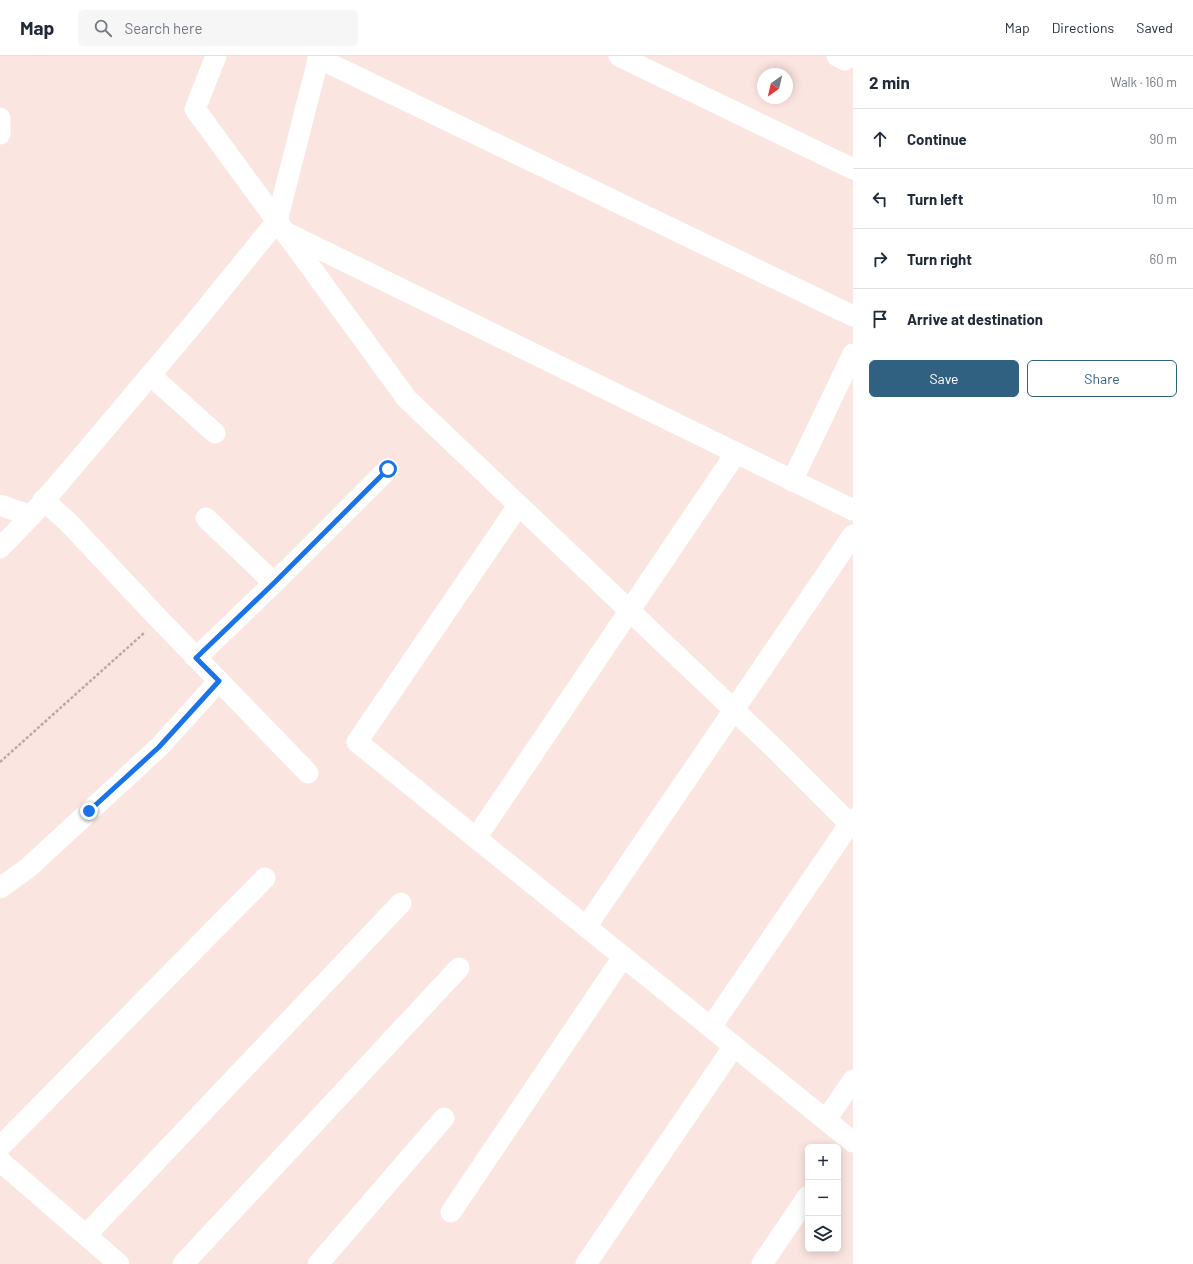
<!DOCTYPE html>
<meta charset="utf-8">
<style>
:root{--surface:#fff;--page:#f6f6f7;--text:#1f2937;--muted:#747a83;--line:#e0e1e3;--accent:#316180}
body{margin:0;font-family:Barlow,sans-serif;background:var(--page);color:var(--text)}
.controls{position:absolute;right:12px;bottom:12px;display:grid;overflow:hidden;border-radius:6px;box-shadow:0 2px 10px #0003}
.controls button{width:36px;height:36px;display:grid;place-items:center;padding:0;border:0;border-bottom:1px solid var(--line);background:var(--surface);color:var(--text);font:20px sans-serif}
.compass{position:absolute;left:757px;top:12px;width:36px;height:36px;border-radius:50%;background:var(--surface);box-shadow:0 2px 10px #0003;rotate:214deg}
.stop{position:absolute;width:12px;height:12px;margin:-9px;border:3px solid #1a73e8;border-radius:50%;background:#fff}
.stop.end{background:#1a73e8;border-color:#fff;box-shadow:0 1px 4px #0008}
.list{margin:0;padding:0;list-style:none}
h2{display:flex;justify-content:space-between;align-items:center;height:52px;margin:0;padding:0 16px;font-size:17px}
h2 small{font-size:13px;font-weight:400;color:var(--muted)}
.list li{display:grid;grid-template-columns:26px 1fr auto;gap:12px;align-items:center;box-sizing:border-box;height:60px;padding:0 16px;border-top:1px solid var(--line)}
.list b{display:block;font-size:15px;white-space:nowrap}
.list em{font-size:13px;font-style:normal;color:var(--muted)}
.actions{display:flex;gap:8px;padding:12px 16px}
.actions a{flex:1;padding:9px 0;border:1px solid var(--accent);border-radius:6px;text-align:center;font-size:14px;color:var(--accent)}
.actions .main{background:var(--accent);color:#fff}
.icon{flex:none;width:22px;height:22px;fill:none;stroke:currentColor;stroke-width:2;stroke-linecap:round;stroke-linejoin:round}
.map{position:relative;flex:none;width:853px;height:1208px;overflow:hidden}
header{display:flex;align-items:center;gap:24px;box-sizing:border-box;height:56px;padding:0 20px;background:var(--surface);border-bottom:1px solid var(--line)}
header strong{font-size:19px}
nav{display:flex;gap:22px;margin-inline-start:auto;font-size:14px}
.search{width:280px;height:36px;background:var(--page);display:flex;align-items:center;gap:10px;box-sizing:border-box;padding:0 14px;border-radius:6px;color:var(--muted);font-size:15px}
main{display:flex}
aside{flex:1;background:var(--surface)}
.map>svg:first-child{display:block}
.lines{fill:none;stroke-linecap:round;stroke-linejoin:round}
.path{stroke:#baa9a5;stroke-width:2.5;stroke-dasharray:3 2;stroke-linecap:butt}
.minor{stroke:#fff;stroke-width:21}
.route{stroke:#1a73e8;stroke-width:5}
</style>
<header>
<strong>Map</strong>
<div class="search"><svg class="icon" aria-label="search" viewBox="0 0 24 24"><circle cx="10" cy="10" r="6"/><path d="M15 15l6 6"/></svg>Search here</div>
<nav><a>Map</a><a>Directions</a><a>Saved</a></nav>
</header>
<main>
<div class="map">
<svg width="853" height="1208" viewBox="0 0 853 1208">
<rect width="100%" height="100%" fill="#fbe5e1"/>
<g class="lines">
<path class="path" d="M 0,706 L 144,577"/>
<g class="minor">
<path d="M 216,0 L 195,53 L 407,343 L 775,693 L 853,771"/>
<path d="M 619,0 L 853,113"/>
<path d="M 837,0 L 845,4"/>
<path d="M 318,2 L 853,260"/>
<path d="M 0,62 L 0,78"/>
<path d="M 287,177 L 853,454"/>
<path d="M 150,319 L 215,377"/>
<path d="M 792,425 L 853,298"/>
<path d="M 43,444 L 67,465 L 159,563 L 308,717"/>
<path d="M 0,449 L 31,460"/>
<path d="M 518,450 L 357,686 L 853,1086"/>
<path d="M 206,462 L 274,527"/>
<path d="M 0,492 L 31,460 L 99,380 L 195,266 L 277,165 L 319,0"/>
<path d="M 196,602 L 274,527 L 388,413"/>
<path d="M 476,782 L 736,397"/>
<path d="M 0,832 L 28,812 L 159,691 L 219,625"/>
<path d="M 586,871 L 853,479"/>
<path d="M 711,971 L 853,763"/>
<path d="M 826,1064 L 853,1024"/>
<path d="M 0,1091 L 265,822"/>
<path d="M 0,1105 L 119,1208"/>
<path d="M 451,1156 L 623,901"/>
<path d="M 86,1179 L 401,847"/>
<path d="M 183,1208 L 459,912"/>
<path d="M 318,1208 L 444,1062"/>
<path d="M 586,1208 L 734,990"/>
<path d="M 762,1208 L 808,1140"/>
</g>
</g>
<g class="lines">
<path class="route" d="M 89,755 L 159,691 L 219,625 L 196,602 L 274,527 L 388,413"/>
</g>
</svg>
<div class="controls">
<button>+</button>
<button>−</button>
<button><svg class="icon" aria-label="layers" viewBox="0 0 24 24"><path d="M12 4l9 5-9 5-9-5zM3 14l9 5 9-5"/></svg></button>
</div>
<svg class="compass" viewBox="-18 -18 36 36"><path d="M0-13l5 13h-10z" fill="#e53935"/><path d="M0 13l5-13h-10z" fill="#747a83"/></svg>
<div class="stop" style="left:388px;top:413px"></div>
<div class="stop end" style="left:89px;top:755px"></div>
</div>
<aside>
<h2>2 min<small>Walk · 160 m</small></h2>
<ul class="list">
<li><svg class="icon" aria-label="ahead" viewBox="0 0 24 24"><path d="M12 20V5M6 11l6-6 6 6"/></svg><div><b>Continue</b></div><em>90 m</em></li>
<li><svg class="icon" aria-label="left" viewBox="0 0 24 24"><path d="M17 20v-9H6M10 6l-5 5 5 5"/></svg><div><b>Turn left</b></div><em>10 m</em></li>
<li><svg class="icon" aria-label="right" viewBox="0 0 24 24"><path d="M7 20v-9h11M14 6l5 5-5 5"/></svg><div><b>Turn right</b></div><em>60 m</em></li>
<li><svg class="icon" aria-label="arrive" viewBox="0 0 24 24"><path d="M6 21V4h12l-3 4 3 4H6"/></svg><div><b>Arrive at destination</b></div></li>
</ul>
<div class="actions"><a class="main">Save</a><a>Share</a></div>
</aside>
</main>
